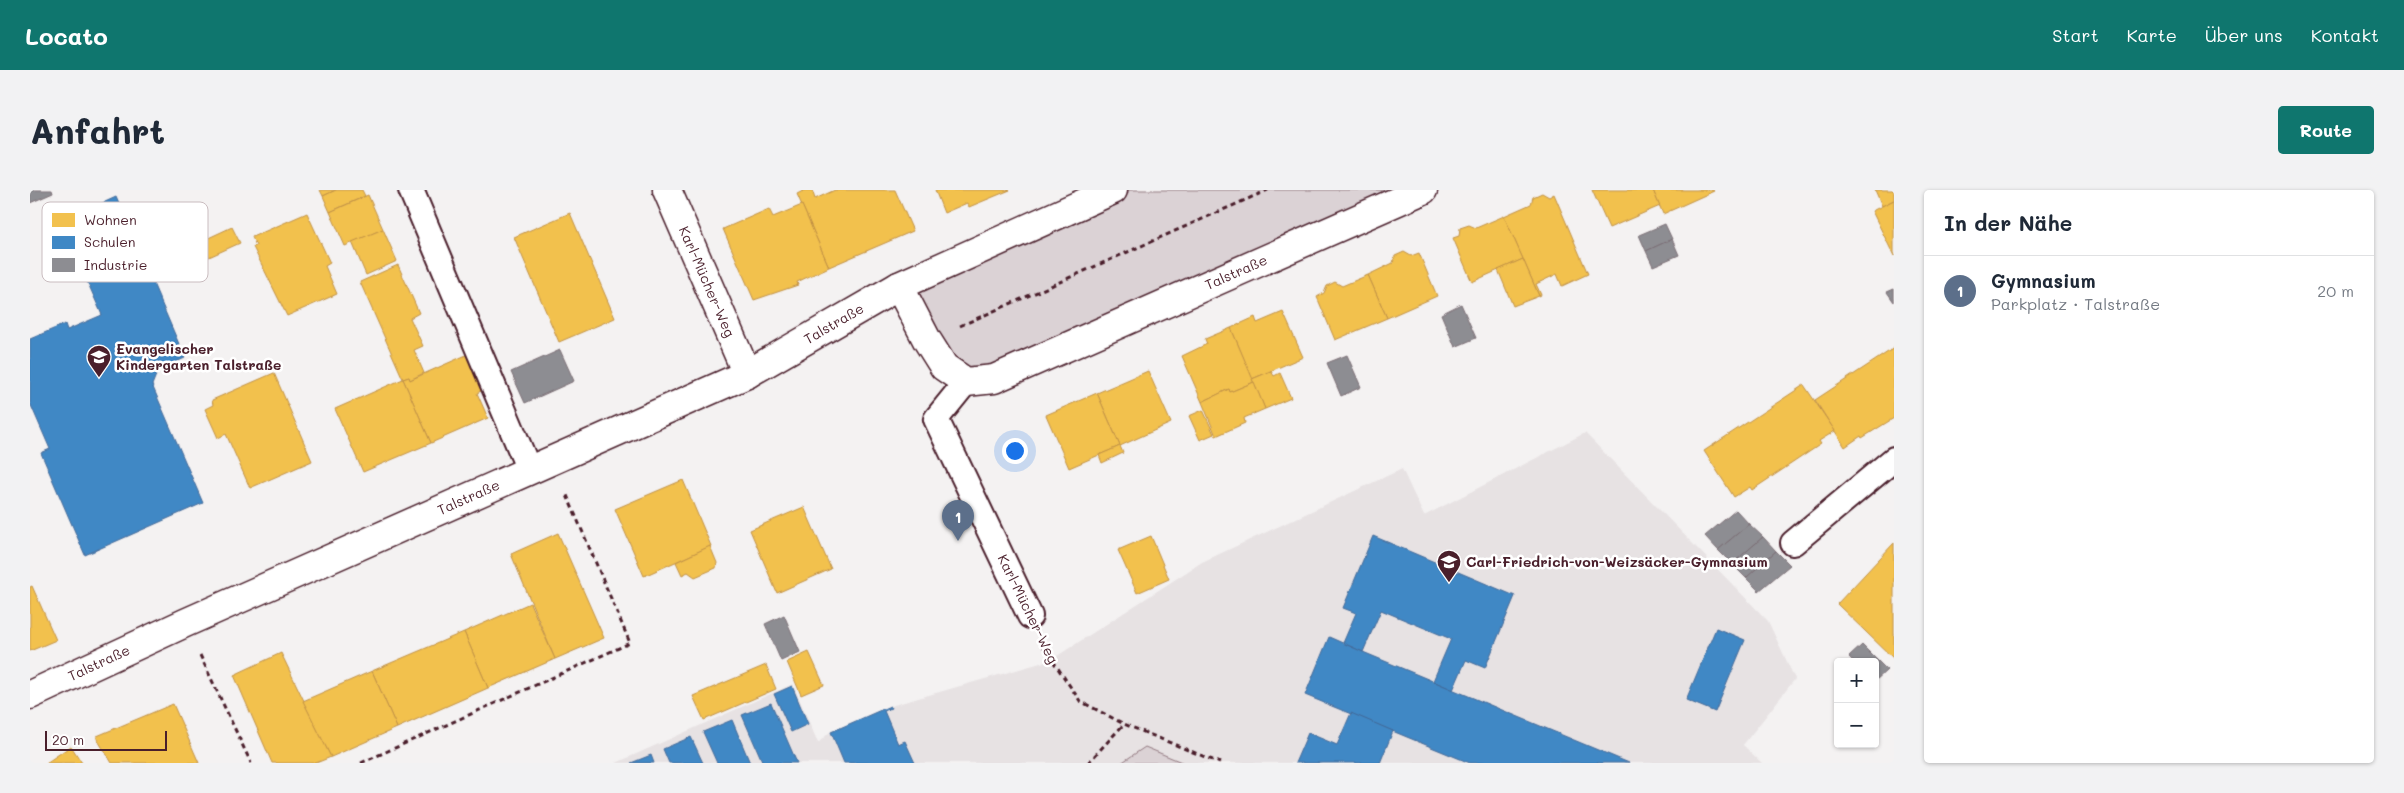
<!DOCTYPE html>
<html lang="de">
<meta charset="utf-8">
<style>
:root{--surface:#fff;--page:#f2f2f3;--text:#1f2937;--muted:#747a83;--line:#e0e1e3;--accent:#0f766e}
body{margin:0;font-family:Mali,sans-serif;background:var(--page);color:var(--text)}
.controls{position:absolute;right:15px;bottom:15px;display:grid;overflow:hidden;border-radius:5px;box-shadow:0 1px 4px #0004}
.controls button{width:45px;height:45px;display:grid;place-items:center;padding:0;border:0;border-bottom:1px solid var(--line);background:var(--surface);color:var(--text);font:25px sans-serif}
.scale{position:absolute;left:15px;bottom:12px;width:122px;box-sizing:border-box;padding-left:5px;border:2px solid #4a1f2b;border-top:0;font-size:14px;line-height:18px;white-space:nowrap;color:#4a1f2b;-webkit-text-stroke:4px #fff;paint-order:stroke}
.you{position:absolute;left:984px;top:260px;width:18px;height:18px;margin:-12px;border:4px solid #fff;border-radius:50%;background:#1a73e8;box-shadow:0 0 0 8px #1a73e833}
.badge{display:grid;place-items:center;width:32px;height:32px;border-radius:50%;background:var(--accent);color:#fff;font-size:16px;font-weight:700}
.pin{position:absolute;translate:-50% -41px;filter:drop-shadow(0 1px 2px #0008)}
.pin::after{content:'';position:absolute;top:26px;width:18px;height:15px;background:inherit;clip-path:polygon(0 0,100% 0,50% 100%)}
.list{margin:0;padding:0;list-style:none}
h2{display:flex;justify-content:space-between;align-items:center;height:65px;margin:0;padding:0 20px;font-size:21px}
h2 small{font-size:16px;font-weight:400;color:var(--muted)}
.list li{display:grid;grid-template-columns:32px 1fr auto;gap:15px;align-items:center;box-sizing:border-box;height:70px;padding:0 20px;border-top:1px solid var(--line)}
.list b{display:block;font-size:19px;white-space:nowrap}
.list p{margin:0;font-size:16px;white-space:nowrap;color:var(--muted)}
.list em{font-size:16px;font-style:normal;color:var(--muted)}
.map{position:relative;flex:none;width:1864px;height:573px;overflow:hidden;border-radius:5px}
header{display:flex;align-items:center;gap:30px;box-sizing:border-box;height:70px;padding:0 25px;background:var(--accent);color:#fff}
header strong{font-size:24px}
nav{display:flex;gap:28px;margin-inline-start:auto;font-size:18px}
.intro{display:flex;align-items:center;justify-content:space-between;box-sizing:border-box;height:120px;padding:0 30px}
h1{margin:0;font-size:35px}
.button{padding:12px 22px;border-radius:5px;background:var(--accent);color:#fff;font-size:18px;font-weight:700}
main{display:flex;gap:30px;padding:0 30px}
aside{flex:1;background:var(--surface);border-radius:5px;box-shadow:0 1px 4px #0004}
.map>svg:first-child{display:block}
.built{fill:#e7e2e3}
.green{fill:#dbd2d5;stroke:#927880}
.homes{fill:#f2c14e;stroke:#c09044}
.schools{fill:#3f88c5;stroke:#426897}
.industry{fill:#8d8d92;stroke:#796c73}
.lines{fill:none;stroke-linecap:round;stroke-linejoin:round}
.service-casing{stroke:#4a1f2b;stroke-width:28}
.minor-casing{stroke:#4a1f2b;stroke-width:31}
.path{stroke:#4a1f2b;stroke-width:3;stroke-dasharray:5 4;stroke-linecap:butt}
.service{stroke:#fff;stroke-width:24}
.minor{stroke:#fff;stroke-width:28}
.labels{text-anchor:middle;stroke-width:5;stroke-linejoin:round;paint-order:stroke}
.street-label{font-size:14px;fill:#4a1f2b;stroke:#fff}
.poi-label{font-size:14px;font-weight:bold;fill:#4a1f2b;stroke:#fff;text-anchor:start}
.key{fill:#fff;stroke:#c9bcbf;stroke-width:1}
.key-label{font-size:14px;fill:#4a1f2b}
</style>
<header>
<strong>Locato</strong>
<nav><a>Start</a><a>Karte</a><a>Über uns</a><a>Kontakt</a></nav>
</header>
<div class="intro"><h1>Anfahrt</h1><a class="button">Route</a></div>
<main>
<div class="map">
<svg width="1864" height="573" viewBox="0 0 1864 573">
<rect width="100%" height="100%" fill="#f4f2f2"/>
<filter id="ink" filterUnits="userSpaceOnUse"><feTurbulence type="fractalNoise" baseFrequency=".02" numOctaves="2"/><feDisplacementMap in="SourceGraphic" scale="10" xChannelSelector="R" yChannelSelector="G"/><feConvolveMatrix kernelMatrix="1 2 1 2 8 2 1 2 1" color-interpolation-filters="sRGB"/></filter>
<g filter="url(#ink)">
<path class="built" d="M 1555,243 L 1738,431 L 1765,489 L 1713,555 L 1732,573 L 586,573 L 763,494 L 788,553 L 801,541 L 864,515 L 1021,470 L 1172,372 L 1372,279 L 1394,326 Z"/>
<g class="green">
<path d="M 1091,0 L 1400,0 L 938,189 L 872,97 Z"/>
<path d="M 1115,557 L 1154,573 L 1091,573 Z"/>
</g>
<g class="homes">
<path d="M 290,0 L 306,0 L 293,6 Z"/>
<path d="M 306,0 L 332,0 L 335,6 L 300,22 L 293,6 Z"/>
<path d="M 775,0 L 782,0 L 785,9 L 805,0 L 865,0 L 883,41 L 799,77 L 767,4 Z"/>
<path d="M 905,0 L 980,0 L 939,17 L 937,13 L 914,23 Z"/>
<path d="M 1562,0 L 1623,0 L 1630,16 L 1579,38 Z"/>
<path d="M 1623,0 L 1683,0 L 1684,1 L 1633,24 Z"/>
<path d="M 1845,0 L 1864,0 L 1864,10 L 1852,16 Z"/>
<path d="M 1512,3 L 1519,7 L 1524,4 L 1558,84 L 1532,96 L 1527,84 L 1506,94 L 1511,105 L 1509,106 L 1474,26 L 1501,14 L 1503,7 Z"/>
<path d="M 338,5 L 353,39 L 315,56 L 300,22 Z"/>
<path d="M 1864,10 L 1864,66 L 1842,21 Z"/>
<path d="M 772,15 L 799,77 L 767,92 L 768,95 L 724,110 L 693,39 L 739,19 L 743,27 Z"/>
<path d="M 277,23 L 300,73 L 295,76 L 307,104 L 257,126 L 223,57 L 226,56 L 222,47 Z"/>
<path d="M 540,23 L 585,128 L 529,152 L 484,47 Z"/>
<path d="M 1474,26 L 1493,69 L 1442,92 L 1423,48 L 1429,46 L 1430,38 L 1439,35 L 1446,38 Z"/>
<path d="M 202,37 L 210,53 L 179,67 L 172,51 Z"/>
<path d="M 353,39 L 367,71 L 336,85 L 322,52 Z"/>
<path d="M 1374,62 L 1381,66 L 1389,63 L 1407,106 L 1357,128 L 1338,85 L 1363,73 L 1365,66 Z"/>
<path d="M 1493,69 L 1509,106 L 1483,116 L 1468,80 Z"/>
<path d="M 368,75 L 389,123 L 380,128 L 393,156 L 384,160 L 394,183 L 380,190 L 379,187 L 373,189 L 330,92 Z"/>
<path d="M 1338,85 L 1357,128 L 1305,150 L 1287,107 L 1294,103 L 1297,96 L 1305,92 L 1312,96 Z"/>
<path d="M 1253,122 L 1273,167 L 1222,189 L 1201,138 L 1225,127 L 1227,133 Z"/>
<path d="M 1201,138 L 1224,192 L 1200,202 L 1199,199 L 1172,212 L 1152,166 L 1177,154 L 1175,149 Z"/>
<path d="M 1864,158 L 1864,228 L 1832,248 L 1831,246 L 1815,257 L 1785,210 Z"/>
<path d="M 443,162 L 459,197 L 447,203 L 458,228 L 401,253 L 373,189 L 379,187 L 380,190 Z"/>
<path d="M 1118,181 L 1141,233 L 1090,256 L 1067,203 Z"/>
<path d="M 1241,181 L 1244,186 L 1250,183 L 1261,208 L 1235,219 L 1222,189 Z"/>
<path d="M 244,183 L 282,271 L 220,298 L 196,244 L 188,248 L 175,219 L 183,215 L 182,210 Z"/>
<path d="M 373,189 L 401,253 L 333,282 L 305,219 Z"/>
<path d="M 1224,192 L 1235,219 L 1214,228 L 1215,233 L 1186,246 L 1172,212 L 1199,199 L 1200,202 Z"/>
<path d="M 1774,195 L 1805,241 L 1789,251 L 1791,254 L 1722,300 L 1720,297 L 1704,307 L 1674,261 Z"/>
<path d="M 1067,203 L 1090,256 L 1039,278 L 1016,225 Z"/>
<path d="M 1173,220 L 1184,244 L 1170,250 L 1159,226 Z"/>
<path d="M 1090,256 L 1093,263 L 1072,273 L 1069,265 Z"/>
<path d="M 653,290 L 681,356 L 614,386 L 585,319 Z"/>
<path d="M 774,317 L 801,379 L 747,403 L 720,340 Z"/>
<path d="M 528,343 L 574,448 L 525,469 L 481,364 Z"/>
<path d="M 1121,346 L 1139,389 L 1107,403 L 1088,360 Z"/>
<path d="M 1864,353 L 1864,469 L 1807,414 Z"/>
<path d="M 680,356 L 687,373 L 686,378 L 665,387 L 658,382 L 652,385 L 646,372 Z"/>
<path d="M 2,396 L 26,450 L 0,461 L 0,397 Z"/>
<path d="M 500,413 L 525,469 L 458,498 L 434,442 Z"/>
<path d="M 434,442 L 458,498 L 367,538 L 342,481 Z"/>
<path d="M 779,462 L 794,495 L 771,505 L 757,472 Z"/>
<path d="M 251,463 L 301,567 L 286,573 L 242,573 L 204,485 Z"/>
<path d="M 736,475 L 746,499 L 674,530 L 663,506 Z"/>
<path d="M 342,481 L 367,538 L 301,567 L 273,511 Z"/>
<path d="M 143,514 L 169,573 L 82,573 L 67,549 L 67,546 Z"/>
<path d="M 41,556 L 52,573 L 16,573 Z"/>
</g>
<g class="schools">
<path d="M 86,7 L 155,168 L 128,180 L 122,195 L 173,313 L 55,365 L 11,263 L 20,259 L 0,213 L 0,149 L 35,134 L 37,140 L 72,125 L 31,32 Z"/>
<path d="M 1343,346 L 1485,406 L 1455,478 L 1436,470 L 1423,500 L 1403,491 L 1421,449 L 1351,420 L 1333,462 L 1313,453 L 1326,423 L 1313,418 Z"/>
<path d="M 1686,438 L 1715,450 L 1685,522 L 1656,510 Z"/>
<path d="M 1299,447 L 1333,462 L 1599,573 L 1440,573 L 1275,505 Z"/>
<path d="M 762,496 L 778,534 L 761,542 L 744,504 Z"/>
<path d="M 741,513 L 767,573 L 733,573 L 712,525 Z"/>
<path d="M 860,516 L 861,518 L 854,521 L 868,554 L 875,551 L 885,573 L 814,573 L 801,542 Z"/>
<path d="M 1321,523 L 1363,541 L 1350,573 L 1265,573 L 1278,543 L 1307,555 Z"/>
<path d="M 702,530 L 720,573 L 687,573 L 673,542 Z"/>
<path d="M 661,547 L 673,573 L 639,573 L 633,559 Z"/>
<path d="M 621,565 L 624,573 L 601,573 Z"/>
</g>
<g class="industry">
<path d="M 0,0 L 22,0 L 23,3 L 0,13 Z"/>
<path d="M 1635,34 L 1642,49 L 1616,61 L 1609,45 Z"/>
<path d="M 1642,49 L 1649,65 L 1623,76 L 1616,61 Z"/>
<path d="M 1864,99 L 1864,112 L 1857,102 Z"/>
<path d="M 1431,114 L 1446,148 L 1425,157 L 1411,124 Z"/>
<path d="M 530,160 L 544,191 L 495,213 L 481,182 Z"/>
<path d="M 1317,165 L 1331,197 L 1311,206 L 1297,173 Z"/>
<path d="M 1706,320 L 1719,334 L 1688,360 L 1675,346 Z"/>
<path d="M 1719,334 L 1733,347 L 1702,374 L 1688,360 Z"/>
<path d="M 1733,347 L 1746,361 L 1716,388 L 1702,374 Z"/>
<path d="M 1746,361 L 1760,375 L 1729,401 L 1716,388 Z"/>
<path d="M 754,425 L 770,462 L 751,471 L 735,434 Z"/>
<path d="M 1832,455 L 1857,480 L 1845,491 L 1845,472 L 1824,472 L 1819,467 Z"/>
</g>
<g class="lines">
<defs>
<g id="service">
<path d="M 381,0 L 499,280"/>
<path d="M 936,192 L 906,229 L 1000,426"/>
<path d="M 1763,353 L 1864,269"/>
</g>
<g id="minor">
<path id="s1" d="M 637,0 L 717,184"/>
<path id="s2" d="M 869,96 L 897,150 L 914,177 L 936,192 L 964,189 L 1393,0"/>
<path id="s3" d="M 0,505 L 155,433 L 717,184 L 869,96 L 1083,0"/>
</g>
</defs>
<use href="#service" class="service-casing"/>
<use href="#minor" class="minor-casing"/>
<g class="path">
<path d="M 930,136 L 1238,0"/>
<path d="M 1013,456 L 1050,511 L 1094,534 L 1190,573"/>
<path d="M 170,465 L 221,573"/>
<path d="M 331,573 L 600,453 L 536,303"/>
<path d="M 1058,573 L 1094,534"/>
</g>
<use href="#service" class="service"/>
<use href="#minor" class="minor"/>
</g>
</g>
<defs>
<symbol id="school-pin" viewBox="-11 -11 22 30"><path d="M0 17L-7.5 6A9.5 9.5 0 1 1 7.5 6Z" fill="#4a1f2b" stroke="#fff"/><path d="M0-5L7-2L0 1L-7-2ZM-4 1L0 2.5L4 1V4Q0 6-4 4Z" fill="#fff"/></symbol>
</defs>
<g fill-rule="evenodd">
<use href="#school-pin" x="55" y="153" width="28" height="38"/>
<use href="#school-pin" x="1405" y="358" width="28" height="38"/>
</g>
<g class="labels">
<g class="street-label">
<text dy="5" stroke="none"><textPath href="#s2" startOffset="412">Talstraße</textPath></text>
<text dy="5" stroke="none"><textPath href="#s1" startOffset="100">Karl-Mücher-Weg</textPath></text>
<text dy="5" stroke="none"><textPath href="#s3" startOffset="886">Talstraße</textPath></text>
<text dy="5" stroke="none"><textPath href="#s3" startOffset="481">Talstraße</textPath></text>
<text transform="translate(998 419) rotate(64)" y="5">Karl-Mücher-Weg</text>
<text dy="5" stroke="none"><textPath href="#s3" startOffset="76">Talstraße</textPath></text>
</g>
<g class="poi-label">
<text x="86" y="164">Evangelischer<tspan x="86" dy="16">Kindergarten Talstraße</tspan></text>
<text x="1436" y="377">Carl-Friedrich-von-Weizsäcker-Gymnasium</text>
</g>
</g>
<rect x="12" y="12" width="166" height="80" rx="8" class="key"/>
<rect x="22" y="23" width="23" height="14" fill="#f2c14e"/>
<rect x="22" y="46" width="23" height="13" fill="#3f88c5"/>
<rect x="22" y="68" width="23" height="14" fill="#8d8d92"/>
<g class="key-label">
<text x="54" y="35">Wohnen</text>
<text x="54" y="57">Schulen</text>
<text x="54" y="80">Industrie</text>
</g>
</svg>
<div class="controls">
<button>+</button>
<button>−</button>
</div>
<div class="scale">20 m</div>
<div class="you"></div>
<div class="pin badge" style="left:928px;top:351px;background:#5c6f8a">1</div>
</div>
<aside>
<h2>In der Nähe<small></small></h2>
<ul class="list">
<li><span class="badge" style="background:#5c6f8a">1</span><div><b>Gymnasium</b><p>Parkplatz · Talstraße</p></div><em>20 m</em></li>
</ul>
</aside>
</main>
